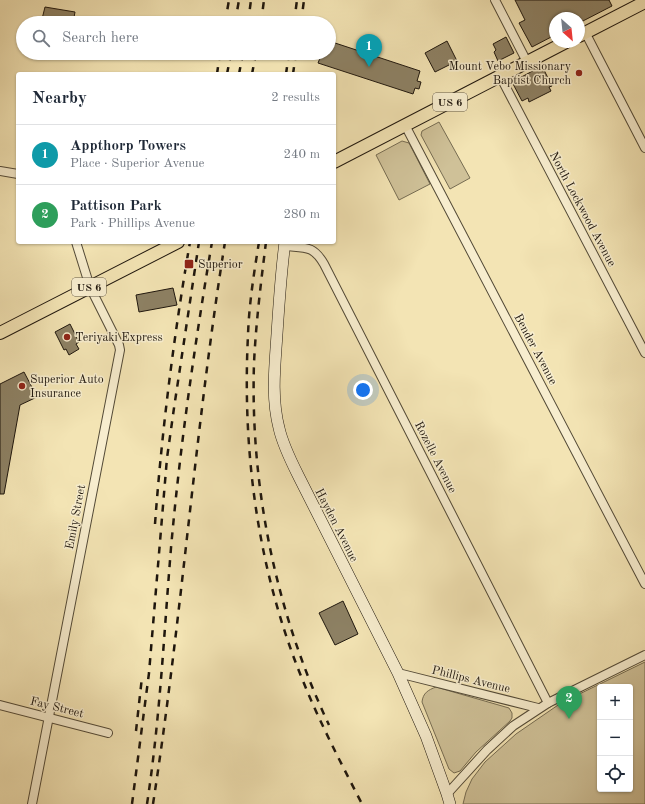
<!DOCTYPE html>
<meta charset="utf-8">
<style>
:root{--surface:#fff;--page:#f2f2f3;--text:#1f2937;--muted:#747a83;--line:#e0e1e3;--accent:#0b8043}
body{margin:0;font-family:"Old Standard TT",serif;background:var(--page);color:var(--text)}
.controls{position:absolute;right:12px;bottom:12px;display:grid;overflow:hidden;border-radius:4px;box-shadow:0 1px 3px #0004}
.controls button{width:36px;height:36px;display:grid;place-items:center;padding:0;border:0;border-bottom:1px solid var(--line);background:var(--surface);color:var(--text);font:20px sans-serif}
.compass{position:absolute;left:549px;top:12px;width:36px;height:36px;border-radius:50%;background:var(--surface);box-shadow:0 1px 3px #0004;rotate:153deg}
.you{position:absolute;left:363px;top:390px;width:14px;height:14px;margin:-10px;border:3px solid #fff;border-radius:50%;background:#1a73e8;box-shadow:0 0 0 6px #1a73e833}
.badge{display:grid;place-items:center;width:26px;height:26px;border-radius:50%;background:var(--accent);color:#fff;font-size:13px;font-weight:700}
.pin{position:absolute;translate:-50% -33px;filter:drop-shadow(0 1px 2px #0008)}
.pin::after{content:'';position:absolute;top:21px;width:14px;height:12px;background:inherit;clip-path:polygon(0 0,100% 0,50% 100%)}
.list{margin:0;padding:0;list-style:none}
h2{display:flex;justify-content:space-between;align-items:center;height:52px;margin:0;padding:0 16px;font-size:17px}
h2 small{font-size:13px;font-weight:400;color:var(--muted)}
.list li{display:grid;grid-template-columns:26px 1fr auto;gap:12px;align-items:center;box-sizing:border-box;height:60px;padding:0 16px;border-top:1px solid var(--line)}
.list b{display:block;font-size:15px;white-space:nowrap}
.list p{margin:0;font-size:13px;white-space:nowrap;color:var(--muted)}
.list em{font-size:13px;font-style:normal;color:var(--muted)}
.icon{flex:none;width:22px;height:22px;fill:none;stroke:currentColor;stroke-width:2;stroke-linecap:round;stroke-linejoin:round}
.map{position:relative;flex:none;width:645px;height:804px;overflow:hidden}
.search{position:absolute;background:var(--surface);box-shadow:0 1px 3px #0004;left:16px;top:16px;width:320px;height:44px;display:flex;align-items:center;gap:10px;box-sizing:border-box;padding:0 14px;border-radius:22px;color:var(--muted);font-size:15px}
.panel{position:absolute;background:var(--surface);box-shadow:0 1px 3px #0004;left:16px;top:72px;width:320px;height:172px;border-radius:4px}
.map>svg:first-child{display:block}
.green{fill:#cfc198;stroke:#766c52;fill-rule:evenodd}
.building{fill:#8d8164;stroke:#1e160d}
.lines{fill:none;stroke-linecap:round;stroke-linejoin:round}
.street-casing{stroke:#534a37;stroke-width:10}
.secondary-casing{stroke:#1e160d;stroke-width:12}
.primary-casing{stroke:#1e160d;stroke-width:14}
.street{stroke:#f7edce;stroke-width:8}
.secondary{stroke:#f7edce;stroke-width:11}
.primary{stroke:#f3e4b4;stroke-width:12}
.rail{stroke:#1e160d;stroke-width:2.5;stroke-dasharray:7 7;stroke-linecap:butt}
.poi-dot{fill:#8f2418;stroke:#f7edce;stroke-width:1.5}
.labels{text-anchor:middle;stroke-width:3;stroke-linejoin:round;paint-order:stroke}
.shield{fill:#f7edce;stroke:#5f5647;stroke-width:1}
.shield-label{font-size:11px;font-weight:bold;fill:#1e160d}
.poi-label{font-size:12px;fill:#1e160d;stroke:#f7edce;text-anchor:start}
.street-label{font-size:12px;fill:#1e160d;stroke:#f7edce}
</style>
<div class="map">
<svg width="645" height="804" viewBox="0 0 645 804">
<rect width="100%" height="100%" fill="#f3e4b4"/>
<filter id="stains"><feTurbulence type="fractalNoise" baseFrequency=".005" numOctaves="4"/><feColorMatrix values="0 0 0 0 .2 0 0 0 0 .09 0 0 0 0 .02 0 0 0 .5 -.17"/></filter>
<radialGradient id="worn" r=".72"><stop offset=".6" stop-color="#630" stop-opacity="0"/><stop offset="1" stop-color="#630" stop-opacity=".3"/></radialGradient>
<g class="green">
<path d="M 439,122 L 470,178 L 450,189 L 421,135 L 422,131 Z"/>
<path d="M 402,141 L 409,143 L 430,184 L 399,200 L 376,155 Z"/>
<path d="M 645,662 L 645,804 L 463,804 L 466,792 L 472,779 L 485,762 L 516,734 L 561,703 ZM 600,687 L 630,687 L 630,789 L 600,789 Z"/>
<path d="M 436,687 L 509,708 L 512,713 L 512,718 L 510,721 L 476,752 L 460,771 L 454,773 L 449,769 L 422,702 C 423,693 428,690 436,687 Z"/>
</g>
<g class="building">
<path d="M 515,0 L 609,0 L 612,6 L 579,23 L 579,18 L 555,18 L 555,35 L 532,47 L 519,23 L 525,20 Z"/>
<path d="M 45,7 L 75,12 L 73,23 L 41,23 Z"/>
<path d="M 506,37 L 514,53 L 498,61 L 494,52 L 496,50 L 493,44 Z"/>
<path d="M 329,41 L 420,71 L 417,81 L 421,82 L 419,89 L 415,88 L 413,94 L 318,63 L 322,53 L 329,53 Z"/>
<path d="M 447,41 L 457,61 L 435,72 L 425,53 Z"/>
<path d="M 542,66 L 552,86 L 549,87 L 551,91 L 529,102 L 528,98 L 522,101 L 512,82 Z"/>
<path d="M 173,288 L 177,305 L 139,312 L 136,295 Z"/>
<path d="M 70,324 L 79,342 L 76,344 L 79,349 L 69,355 L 66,349 L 64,350 L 55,332 Z"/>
<path d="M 24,372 L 37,397 L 20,405 L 4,494 L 0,494 L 0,384 Z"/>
<path d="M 343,601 L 358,634 L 335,645 L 319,613 Z"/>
</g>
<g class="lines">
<defs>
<g id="street">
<path d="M 495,0 L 527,62"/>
<path d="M 585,32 L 645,148"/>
<path d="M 500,76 L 645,353"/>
<path d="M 405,125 L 645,584"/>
<path d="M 0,171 L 18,174"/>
<path d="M 285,246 C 305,248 313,245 324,264 L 548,703"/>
<path d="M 398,673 L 538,708"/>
<path d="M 0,705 L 108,733"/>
<path d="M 447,794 L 487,750 L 513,726 L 548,703 L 645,655"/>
<path d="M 32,804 L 120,350 L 119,345 L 90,287 L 76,242"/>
</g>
<path id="secondary" d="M 285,242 C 281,272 279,303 277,334 C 275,365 271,397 279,428 C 283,446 292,463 300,479 L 398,673 L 426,736 L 447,794 L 450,804"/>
<g id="primary">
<path d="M 579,36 L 645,2"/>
<path d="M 334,162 L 566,42"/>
<path d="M 0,333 L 178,242"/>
</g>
</defs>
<use href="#street" class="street-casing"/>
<use href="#secondary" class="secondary-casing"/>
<use href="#primary" class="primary-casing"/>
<use href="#street" class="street"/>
<use href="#secondary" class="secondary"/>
<use href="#primary" class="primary"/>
<g class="rail">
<path d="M 225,23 L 229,0"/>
<path d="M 235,23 L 239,0"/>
<path d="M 248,23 L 251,0"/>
<path d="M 261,23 L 264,0"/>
<path d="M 294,23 L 297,0"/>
<path d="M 301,23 L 304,0"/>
<path d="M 217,74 L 220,53"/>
<path d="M 227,74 L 231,53"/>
<path d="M 239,74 L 243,53"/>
<path d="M 252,74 L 256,53"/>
<path d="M 286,74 L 289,53"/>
<path d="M 293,74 L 296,53"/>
<path d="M 259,242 C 254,273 249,304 248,335 C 242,453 258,572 303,681 C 320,723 341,763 362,804"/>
<path d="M 266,242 C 261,282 256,322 254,363 C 250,487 276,613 329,725"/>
<path d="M 155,524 C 162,429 174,335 190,242"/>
<path d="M 136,731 L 142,677"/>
<path d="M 132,804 L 149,673 L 167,458 L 174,408 L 199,242"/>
<path d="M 147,804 C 160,719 164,633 171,548 C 180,446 195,343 212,242"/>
<path d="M 153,804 C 182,617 195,429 225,242"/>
</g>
</g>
<g class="poi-dot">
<circle cx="579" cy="73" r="4"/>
<rect x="184" y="259" width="10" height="10" rx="2"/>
<circle cx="67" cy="337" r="4"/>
<circle cx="22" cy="386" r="4"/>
</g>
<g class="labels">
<g class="shield">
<rect x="433" y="93" width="34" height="18" rx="3"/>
<rect x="72" y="278" width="34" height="18" rx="3"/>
</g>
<g class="shield-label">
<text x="450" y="106">US 6</text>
<text x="89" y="291">US 6</text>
</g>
<g class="poi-label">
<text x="571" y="70" text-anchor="end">Mount Vebo Missionary<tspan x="571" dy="14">Baptist Church</tspan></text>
<text x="198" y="268">Superior</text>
<text x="75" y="341">Teriyaki Express</text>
<text x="30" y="383">Superior Auto<tspan x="30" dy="14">Insurance</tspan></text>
</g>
<g class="street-label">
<text transform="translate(583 209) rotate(62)" y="4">North Lockwood Avenue</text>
<text transform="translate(536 349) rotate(62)" y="4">Bender Avenue</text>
<text transform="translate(436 457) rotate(63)" y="4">Rozelle Avenue</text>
<text transform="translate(75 517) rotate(-79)" y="4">Emily Street</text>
<text transform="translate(337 525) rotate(63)" y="4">Hayden Avenue</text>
<text transform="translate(471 679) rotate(14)" y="4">Phillips Avenue</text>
<text transform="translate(57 707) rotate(14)" y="4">Fay Street</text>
</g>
</g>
<rect width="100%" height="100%" filter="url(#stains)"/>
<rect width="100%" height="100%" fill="url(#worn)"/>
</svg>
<div class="controls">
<button>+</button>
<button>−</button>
<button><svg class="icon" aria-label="locate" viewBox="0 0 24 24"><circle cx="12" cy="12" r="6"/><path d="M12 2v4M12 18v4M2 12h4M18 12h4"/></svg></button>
</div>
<svg class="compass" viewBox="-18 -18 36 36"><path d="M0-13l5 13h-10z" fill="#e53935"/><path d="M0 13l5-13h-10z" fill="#747a83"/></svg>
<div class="you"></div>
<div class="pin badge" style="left:369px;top:67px;background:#0f9aa8">1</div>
<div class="pin badge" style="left:569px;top:719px;background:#2e9e5b">2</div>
<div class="search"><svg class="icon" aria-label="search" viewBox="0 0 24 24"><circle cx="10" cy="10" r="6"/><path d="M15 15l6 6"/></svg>Search here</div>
<section class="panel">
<h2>Nearby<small>2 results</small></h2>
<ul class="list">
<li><span class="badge" style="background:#0f9aa8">1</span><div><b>Appthorp Towers</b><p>Place · Superior Avenue</p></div><em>240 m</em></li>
<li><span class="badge" style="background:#2e9e5b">2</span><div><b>Pattison Park</b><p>Park · Phillips Avenue</p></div><em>280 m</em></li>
</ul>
</section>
</div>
